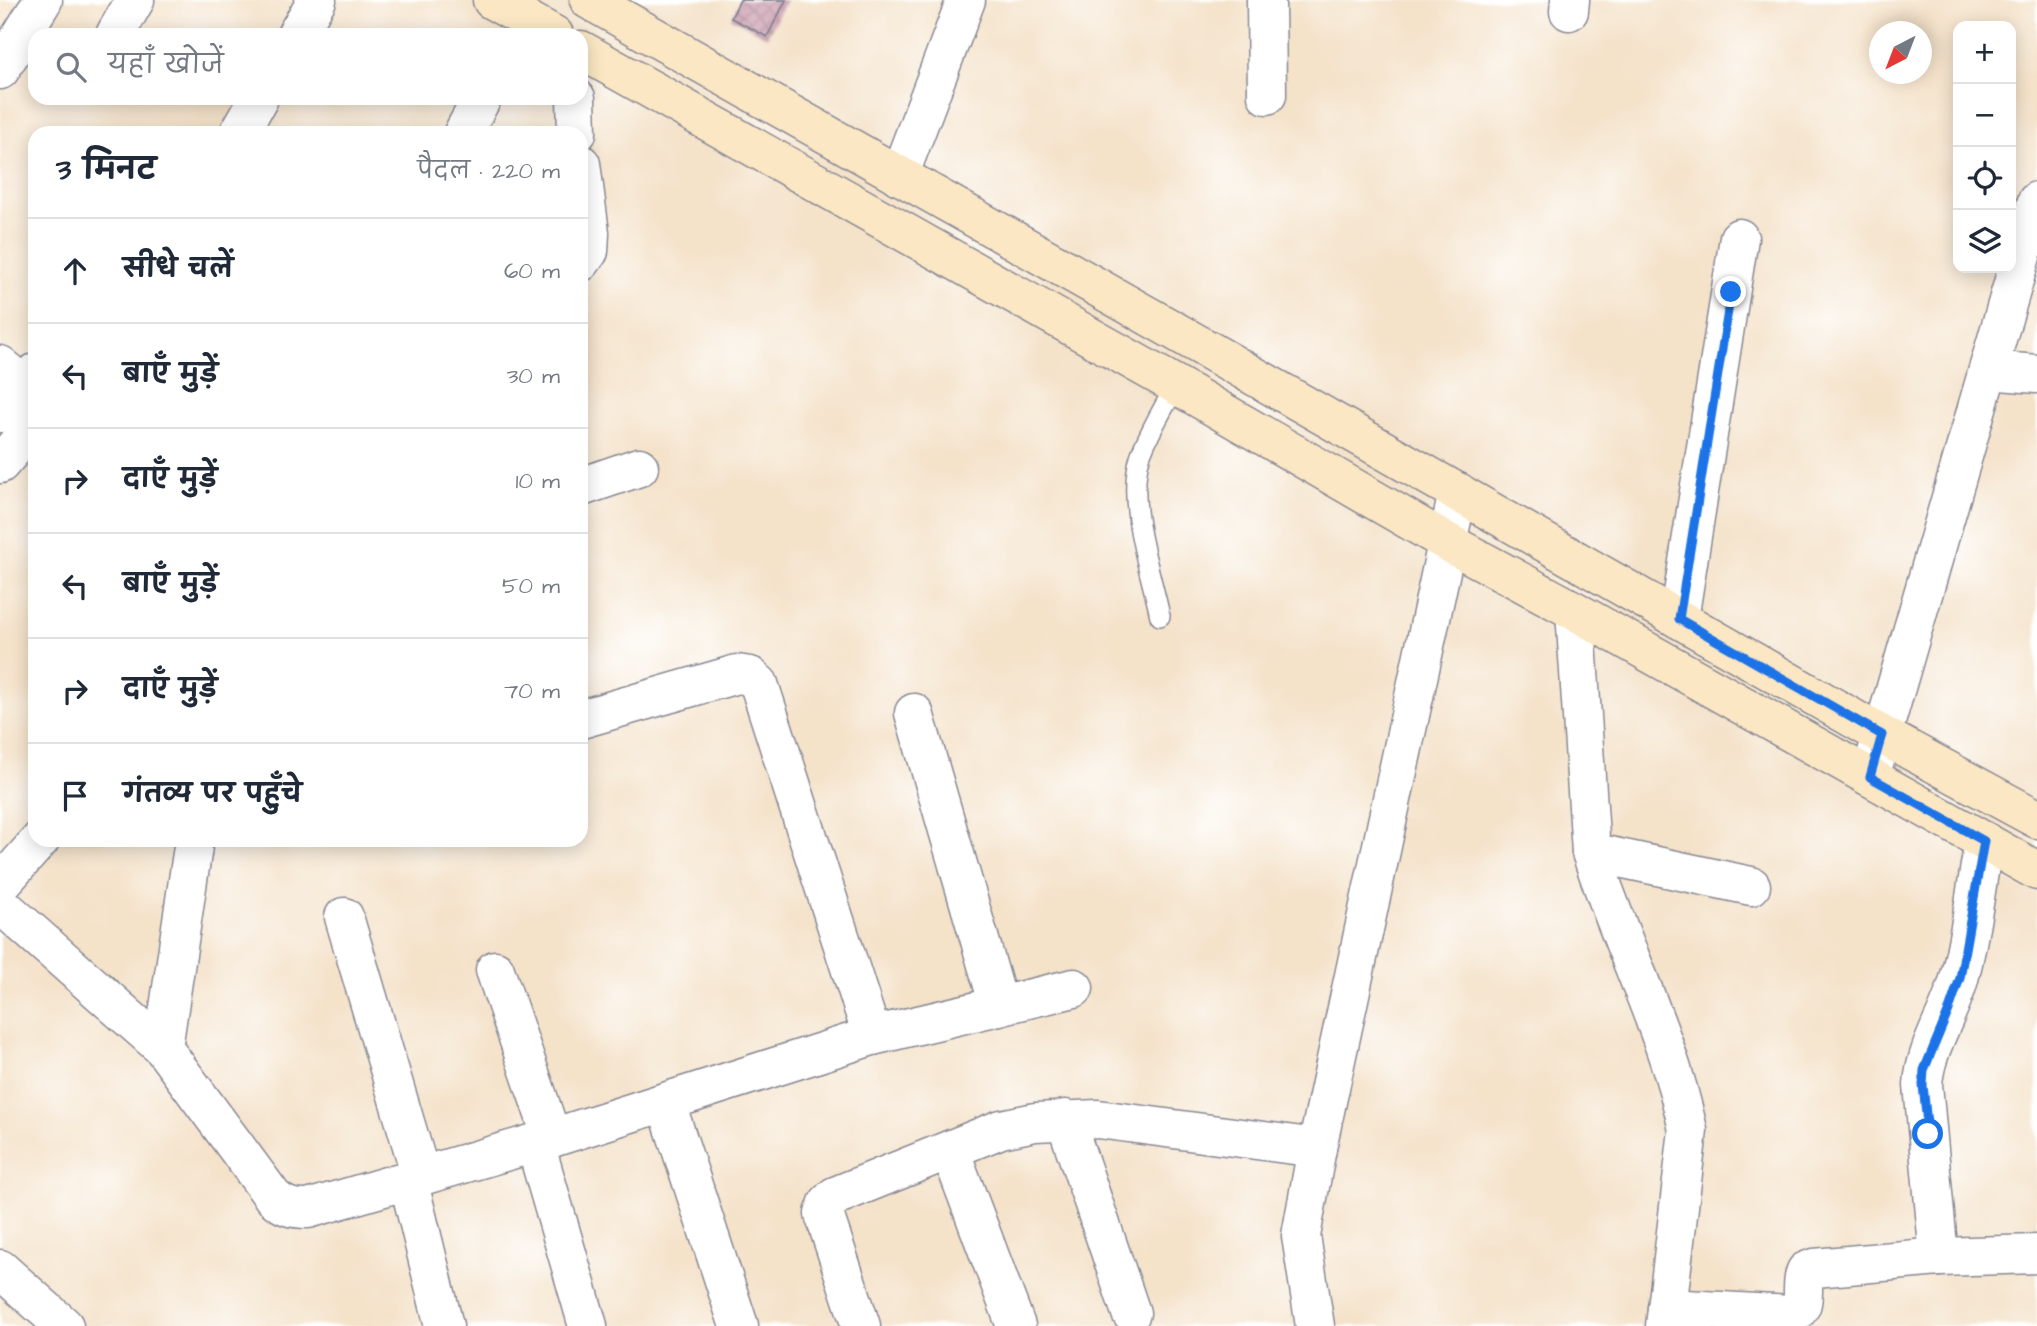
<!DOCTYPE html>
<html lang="hi">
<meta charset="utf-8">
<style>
:root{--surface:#fff;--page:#f6f6f7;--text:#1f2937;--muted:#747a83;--line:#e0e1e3}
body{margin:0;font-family:"Architects Daughter","Playpen Sans Deva",sans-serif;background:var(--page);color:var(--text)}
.controls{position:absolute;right:21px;top:21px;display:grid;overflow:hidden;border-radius:14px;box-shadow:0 4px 18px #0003}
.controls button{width:63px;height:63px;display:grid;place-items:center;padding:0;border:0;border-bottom:2px solid var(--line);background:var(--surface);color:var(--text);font:35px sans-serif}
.compass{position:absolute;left:1869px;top:21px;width:63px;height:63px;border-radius:50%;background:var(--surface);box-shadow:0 4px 18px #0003;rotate:222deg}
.stop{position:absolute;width:21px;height:21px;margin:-16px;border:5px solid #1a73e8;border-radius:50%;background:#fff}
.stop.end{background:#1a73e8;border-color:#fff;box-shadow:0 2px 7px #0008}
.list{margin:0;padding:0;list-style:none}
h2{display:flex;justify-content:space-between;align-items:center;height:91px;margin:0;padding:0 28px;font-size:30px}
h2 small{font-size:23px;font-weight:400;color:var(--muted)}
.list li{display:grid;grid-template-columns:46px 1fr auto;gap:21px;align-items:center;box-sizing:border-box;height:105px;padding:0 28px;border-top:2px solid var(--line)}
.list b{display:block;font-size:26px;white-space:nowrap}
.list em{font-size:23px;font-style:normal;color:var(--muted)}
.icon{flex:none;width:38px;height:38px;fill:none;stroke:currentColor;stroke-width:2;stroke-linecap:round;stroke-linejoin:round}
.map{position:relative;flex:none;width:2037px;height:1326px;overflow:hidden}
.search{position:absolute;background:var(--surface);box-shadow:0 4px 18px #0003;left:28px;top:28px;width:560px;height:77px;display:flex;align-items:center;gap:18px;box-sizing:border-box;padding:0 24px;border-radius:21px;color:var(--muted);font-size:26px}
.panel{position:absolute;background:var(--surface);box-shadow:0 4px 18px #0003;left:28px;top:126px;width:560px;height:721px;border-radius:21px}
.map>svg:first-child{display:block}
.building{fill:url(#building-cross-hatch)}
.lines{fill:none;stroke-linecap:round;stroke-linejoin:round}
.lane-casing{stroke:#888894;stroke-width:22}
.street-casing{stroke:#888894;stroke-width:41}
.secondary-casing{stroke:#888894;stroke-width:41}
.lane{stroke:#fff;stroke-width:19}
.street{stroke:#fff;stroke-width:38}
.secondary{stroke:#fbe7c3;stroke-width:38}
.route{stroke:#1a73e8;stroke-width:9}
</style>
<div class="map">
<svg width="2037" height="1326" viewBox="0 0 2037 1326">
<defs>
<pattern id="building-cross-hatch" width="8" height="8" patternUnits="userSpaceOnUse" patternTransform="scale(1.75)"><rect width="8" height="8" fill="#c894a7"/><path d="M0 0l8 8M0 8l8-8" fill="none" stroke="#a2798b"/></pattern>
</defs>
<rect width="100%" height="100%" fill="#fff"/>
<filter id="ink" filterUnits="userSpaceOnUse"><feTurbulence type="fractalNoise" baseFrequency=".0143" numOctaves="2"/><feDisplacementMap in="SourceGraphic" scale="14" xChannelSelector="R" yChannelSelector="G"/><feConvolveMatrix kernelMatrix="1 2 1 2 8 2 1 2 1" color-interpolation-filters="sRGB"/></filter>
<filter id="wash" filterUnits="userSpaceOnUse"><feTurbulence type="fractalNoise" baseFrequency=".00686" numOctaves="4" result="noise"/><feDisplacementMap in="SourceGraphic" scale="28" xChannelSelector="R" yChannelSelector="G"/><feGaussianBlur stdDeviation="1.57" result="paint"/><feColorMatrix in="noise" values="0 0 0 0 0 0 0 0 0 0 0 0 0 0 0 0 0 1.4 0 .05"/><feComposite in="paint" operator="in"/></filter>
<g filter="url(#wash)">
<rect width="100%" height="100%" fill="#f4e2c9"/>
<g id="blocks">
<path class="building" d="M 740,0 L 786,0 L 767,37 L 731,18 Z"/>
</g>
</g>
<g filter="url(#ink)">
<use href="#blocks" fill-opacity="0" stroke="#888894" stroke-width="2"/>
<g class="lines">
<defs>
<path id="lane" d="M 1160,616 C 1150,569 1126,503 1140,457 C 1148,433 1164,408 1176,385"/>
<g id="street">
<path d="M 1266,0 L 1267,95"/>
<path d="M 1569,11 L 1570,0"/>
<path d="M 115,35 L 135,0"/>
<path d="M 296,35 L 317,0"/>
<path d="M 0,70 L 43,0"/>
<path d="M 576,98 L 577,133"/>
<path d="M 239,133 L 259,98"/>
<path d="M 463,133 L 482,98"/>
<path d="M 581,164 L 590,233 L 589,251 L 581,262"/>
<path d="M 899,176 L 966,0"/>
<path d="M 0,365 L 35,394"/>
<path d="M 1988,370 L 2037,374"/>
<path d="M 0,413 L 35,373"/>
<path d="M 0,464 L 35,424"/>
<path d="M 581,487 L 639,467"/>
<path d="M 1575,611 L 1591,852 C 1621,946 1668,1033 1688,1130 L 1665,1326"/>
<path d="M 1679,619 L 1739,238"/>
<path d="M 914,713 L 999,1006"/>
<path d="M 581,719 L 737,674 L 750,676 L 759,684 L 872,1036"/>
<path d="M 1870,777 L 2037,201"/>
<path d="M 1591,852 L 1751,886"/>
<path d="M 0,885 L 40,840"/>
<path d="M 0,904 L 163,1048 L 273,1197 C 284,1207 293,1209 308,1209 L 552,1138 L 872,1036 L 1074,988"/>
<path d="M 344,917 L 421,1176"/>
<path d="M 495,970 L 552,1138"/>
<path d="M 163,1048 L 194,840"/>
<path d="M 666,1103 L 739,1326"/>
<path d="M 1065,1119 L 1131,1313"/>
<path d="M 535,1143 L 588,1326"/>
<path d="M 950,1150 L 1016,1326"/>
<path d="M 408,1179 L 444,1326"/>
<path d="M 1939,1257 L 1923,1085 C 1925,1048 1950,1014 1959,979 C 1971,934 1976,887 1984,841"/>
<path d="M 0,1269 L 64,1326"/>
<path d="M 1667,1308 L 1791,1315 C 1811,1306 1798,1287 1806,1271 L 1814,1268 L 1939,1257 L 2037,1254"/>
<path d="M 861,1326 L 824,1214 L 828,1203 L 835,1196 L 1001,1129 L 1035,1122 L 1098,1119 L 1317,1148"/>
<path d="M 1315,1326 L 1301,1236 L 1317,1148 L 1458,492"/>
</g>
<g id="secondary">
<path d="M 492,0 L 554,35"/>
<path d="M 589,0 L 1226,360 L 1882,735 L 2037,819"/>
<path d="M 581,50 L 1176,385 L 1447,542 L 1575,611 L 2037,871"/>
</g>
</defs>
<use href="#lane" class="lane-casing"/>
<use href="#street" class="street-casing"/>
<use href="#secondary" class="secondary-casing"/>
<use href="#lane" class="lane"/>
<use href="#street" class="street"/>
<use href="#secondary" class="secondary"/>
</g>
</g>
<g class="lines" filter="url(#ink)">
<path class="route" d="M 1731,292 L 1679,619 L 1882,735 L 1870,777 L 1984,841 L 1960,978 L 1949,1010 L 1924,1070 L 1923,1085 L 1928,1134"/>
</g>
</svg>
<div class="controls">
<button>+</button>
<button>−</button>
<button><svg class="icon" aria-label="locate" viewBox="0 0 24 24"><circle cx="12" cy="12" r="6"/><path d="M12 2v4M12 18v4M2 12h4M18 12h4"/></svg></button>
<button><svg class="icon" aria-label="layers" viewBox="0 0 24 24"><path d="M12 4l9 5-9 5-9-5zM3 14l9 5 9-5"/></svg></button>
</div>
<svg class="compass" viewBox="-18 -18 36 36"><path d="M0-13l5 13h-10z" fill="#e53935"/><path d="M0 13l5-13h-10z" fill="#747a83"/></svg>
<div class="stop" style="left:1928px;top:1134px"></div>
<div class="stop end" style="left:1731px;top:292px"></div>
<div class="search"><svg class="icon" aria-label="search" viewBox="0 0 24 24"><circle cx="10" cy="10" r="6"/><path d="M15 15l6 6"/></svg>यहाँ खोजें</div>
<section class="panel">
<h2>3 मिनट<small>पैदल · 220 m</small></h2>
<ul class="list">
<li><svg class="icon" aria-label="ahead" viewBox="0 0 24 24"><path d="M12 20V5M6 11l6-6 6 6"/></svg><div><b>सीधे चलें</b></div><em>60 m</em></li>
<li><svg class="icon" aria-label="left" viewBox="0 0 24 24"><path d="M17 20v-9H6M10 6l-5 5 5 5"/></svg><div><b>बाएँ मुड़ें</b></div><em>30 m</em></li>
<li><svg class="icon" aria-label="right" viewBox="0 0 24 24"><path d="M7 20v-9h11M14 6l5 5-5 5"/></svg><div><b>दाएँ मुड़ें</b></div><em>10 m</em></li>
<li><svg class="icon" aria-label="left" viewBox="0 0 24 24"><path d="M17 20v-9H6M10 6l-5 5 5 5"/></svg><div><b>बाएँ मुड़ें</b></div><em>50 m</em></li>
<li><svg class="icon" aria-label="right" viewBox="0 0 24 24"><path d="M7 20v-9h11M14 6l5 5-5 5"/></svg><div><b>दाएँ मुड़ें</b></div><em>70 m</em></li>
<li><svg class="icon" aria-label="arrive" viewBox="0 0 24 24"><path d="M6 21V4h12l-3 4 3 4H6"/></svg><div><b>गंतव्य पर पहुँचे</b></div></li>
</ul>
</section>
</div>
